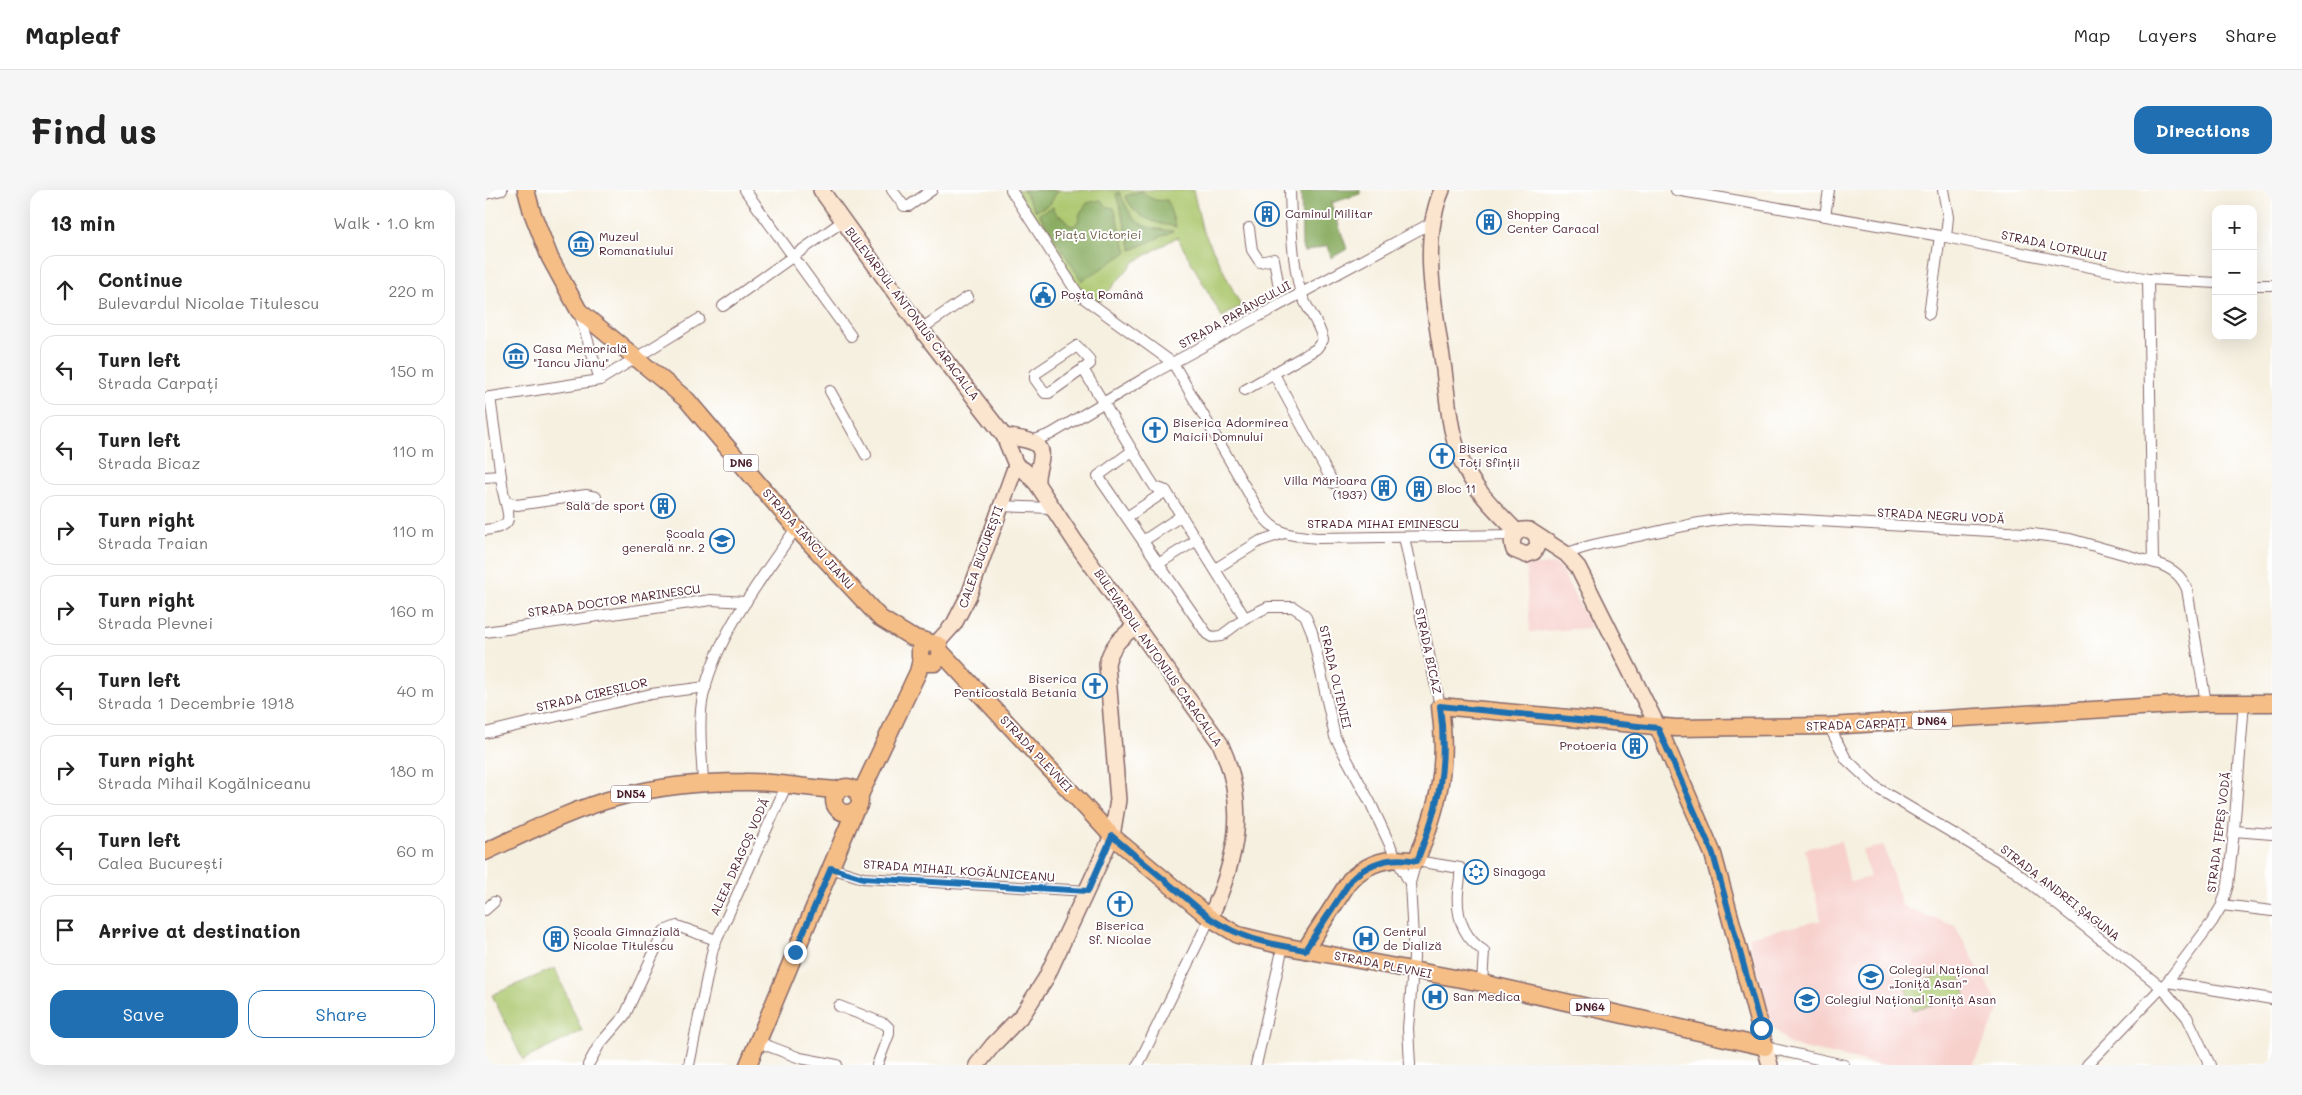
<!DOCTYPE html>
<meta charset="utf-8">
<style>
:root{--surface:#fff;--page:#f6f6f6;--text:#222;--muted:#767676;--line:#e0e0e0;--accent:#1f6fb2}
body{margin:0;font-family:Mali,sans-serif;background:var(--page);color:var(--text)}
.controls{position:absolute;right:15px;top:15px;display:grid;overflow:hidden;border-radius:10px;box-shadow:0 5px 20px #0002}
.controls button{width:45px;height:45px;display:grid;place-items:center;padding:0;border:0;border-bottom:1px solid var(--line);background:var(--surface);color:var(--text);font:25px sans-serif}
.stop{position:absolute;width:15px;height:15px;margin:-11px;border:4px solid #1f6fb2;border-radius:50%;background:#fff}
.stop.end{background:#1f6fb2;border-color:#fff;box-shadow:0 1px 5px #0008}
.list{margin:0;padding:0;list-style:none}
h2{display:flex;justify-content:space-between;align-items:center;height:65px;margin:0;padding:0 20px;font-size:21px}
h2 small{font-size:16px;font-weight:400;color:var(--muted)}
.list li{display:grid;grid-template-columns:32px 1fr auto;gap:15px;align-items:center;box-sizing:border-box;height:70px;margin:0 10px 10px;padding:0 10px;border:1px solid var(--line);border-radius:15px}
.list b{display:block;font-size:19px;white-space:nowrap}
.list p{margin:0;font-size:16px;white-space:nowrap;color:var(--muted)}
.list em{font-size:16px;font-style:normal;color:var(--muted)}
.actions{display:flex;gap:10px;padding:15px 20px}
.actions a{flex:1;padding:11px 0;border:1px solid var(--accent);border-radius:15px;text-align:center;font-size:18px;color:var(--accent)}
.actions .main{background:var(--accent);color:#fff}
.icon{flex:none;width:28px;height:28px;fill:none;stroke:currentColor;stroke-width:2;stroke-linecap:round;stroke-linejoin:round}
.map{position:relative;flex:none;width:1787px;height:875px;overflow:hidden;border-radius:15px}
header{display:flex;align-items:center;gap:30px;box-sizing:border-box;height:70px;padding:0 25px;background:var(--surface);border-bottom:1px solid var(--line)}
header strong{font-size:24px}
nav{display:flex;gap:28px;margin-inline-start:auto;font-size:18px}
.intro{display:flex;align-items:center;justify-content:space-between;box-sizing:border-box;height:120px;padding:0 30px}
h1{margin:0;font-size:35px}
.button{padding:12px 22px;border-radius:15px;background:var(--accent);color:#fff;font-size:18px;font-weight:700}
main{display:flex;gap:30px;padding:0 30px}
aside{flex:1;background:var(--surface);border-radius:15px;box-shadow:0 5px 20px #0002}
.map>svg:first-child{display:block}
.built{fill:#f7d0cc}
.green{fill:#acc76e;stroke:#7b734c}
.forest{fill:#89ac61;stroke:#6a6646}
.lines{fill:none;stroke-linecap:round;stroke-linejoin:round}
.street-casing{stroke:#86686a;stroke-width:12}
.secondary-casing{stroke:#86686a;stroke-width:18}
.primary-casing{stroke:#86686a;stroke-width:19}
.street{stroke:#fff;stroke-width:10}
.secondary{stroke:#fbe5cf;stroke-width:15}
.primary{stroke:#f6be87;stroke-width:16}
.route{stroke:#1f6fb2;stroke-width:6}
.labels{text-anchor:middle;stroke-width:4;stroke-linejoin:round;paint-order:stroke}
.shield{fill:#fff;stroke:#80626b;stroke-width:1}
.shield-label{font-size:11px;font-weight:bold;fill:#4a1f2b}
.poi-label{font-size:12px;fill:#4a1f2b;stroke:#fff;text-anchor:start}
.park-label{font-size:12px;fill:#6c5a42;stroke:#fff}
.street-label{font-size:12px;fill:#4a1f2b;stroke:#fff}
</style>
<header>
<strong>Mapleaf</strong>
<nav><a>Map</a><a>Layers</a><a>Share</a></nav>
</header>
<div class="intro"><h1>Find us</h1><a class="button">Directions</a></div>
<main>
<aside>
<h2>13 min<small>Walk · 1.0 km</small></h2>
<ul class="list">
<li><svg class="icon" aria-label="ahead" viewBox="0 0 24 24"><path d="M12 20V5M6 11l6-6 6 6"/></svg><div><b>Continue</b><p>Bulevardul Nicolae Titulescu</p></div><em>220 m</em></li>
<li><svg class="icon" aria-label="left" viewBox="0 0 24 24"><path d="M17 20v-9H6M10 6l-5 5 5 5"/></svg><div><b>Turn left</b><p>Strada Carpați</p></div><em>150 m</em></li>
<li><svg class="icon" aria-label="left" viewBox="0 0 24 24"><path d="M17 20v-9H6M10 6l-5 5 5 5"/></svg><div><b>Turn left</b><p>Strada Bicaz</p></div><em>110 m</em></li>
<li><svg class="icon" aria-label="right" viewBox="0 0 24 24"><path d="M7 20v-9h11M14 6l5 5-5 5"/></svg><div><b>Turn right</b><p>Strada Traian</p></div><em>110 m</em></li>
<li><svg class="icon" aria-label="right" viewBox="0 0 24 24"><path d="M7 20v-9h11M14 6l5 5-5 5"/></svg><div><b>Turn right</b><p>Strada Plevnei</p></div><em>160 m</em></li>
<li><svg class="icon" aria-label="left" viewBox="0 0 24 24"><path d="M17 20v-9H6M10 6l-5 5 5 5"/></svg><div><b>Turn left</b><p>Strada 1 Decembrie 1918</p></div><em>40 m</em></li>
<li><svg class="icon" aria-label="right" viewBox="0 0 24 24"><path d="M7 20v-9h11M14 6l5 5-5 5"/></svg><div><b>Turn right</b><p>Strada Mihail Kogălniceanu</p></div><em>180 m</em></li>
<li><svg class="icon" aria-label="left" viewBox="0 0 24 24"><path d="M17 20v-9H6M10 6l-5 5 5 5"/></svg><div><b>Turn left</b><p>Calea București</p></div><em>60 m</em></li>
<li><svg class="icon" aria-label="arrive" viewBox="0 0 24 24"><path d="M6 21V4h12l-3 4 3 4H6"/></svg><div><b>Arrive at destination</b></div></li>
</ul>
<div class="actions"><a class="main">Save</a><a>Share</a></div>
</aside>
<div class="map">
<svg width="1787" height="875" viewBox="0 0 1787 875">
<rect width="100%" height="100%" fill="#fff"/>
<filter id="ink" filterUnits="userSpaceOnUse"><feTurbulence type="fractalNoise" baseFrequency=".02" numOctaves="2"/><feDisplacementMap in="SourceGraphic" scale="10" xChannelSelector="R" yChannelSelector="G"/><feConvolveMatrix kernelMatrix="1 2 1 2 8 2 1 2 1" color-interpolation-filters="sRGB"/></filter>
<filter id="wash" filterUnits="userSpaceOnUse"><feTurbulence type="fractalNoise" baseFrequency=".0096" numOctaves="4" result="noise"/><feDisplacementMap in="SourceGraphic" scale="20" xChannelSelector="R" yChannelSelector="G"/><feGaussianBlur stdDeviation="1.12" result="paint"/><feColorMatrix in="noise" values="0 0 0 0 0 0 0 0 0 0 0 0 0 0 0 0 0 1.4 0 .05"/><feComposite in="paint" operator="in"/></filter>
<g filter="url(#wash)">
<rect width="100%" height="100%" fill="#f6f0e0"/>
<g class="built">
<path d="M 1069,374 L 1075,377 L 1106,438 L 1045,442 L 1041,376 Z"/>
<path d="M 1356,651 L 1365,692 L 1385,687 L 1377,660 L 1399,656 L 1417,716 L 1470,736 L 1515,818 L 1488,875 L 1395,875 L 1305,855 L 1287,836 L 1263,747 L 1336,730 L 1320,659 Z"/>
</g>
<g class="green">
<path d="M 532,0 L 708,0 L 717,38 L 756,116 L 737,127 L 692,47 L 649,72 L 614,112 L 597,100 L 591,92 Z"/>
<path d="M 70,778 L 97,841 L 38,870 L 7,805 Z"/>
<path d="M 1474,781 L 1481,806 L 1427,820 L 1420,795 Z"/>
</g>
<g class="forest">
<path d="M 538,0 L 573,0 L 565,14 L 551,21 Z"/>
<path d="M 816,0 L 875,0 L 875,4 L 846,13 L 862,59 L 846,68 L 843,55 L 819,62 L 817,56 Z"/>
<path d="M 657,1 C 665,9 670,12 682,10 L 691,37 C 667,32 652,29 640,6 Z"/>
<path d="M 634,2 C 650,35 652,37 688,41 L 647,60 L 631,4 Z"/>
<path d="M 616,10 L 623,17 L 629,18 L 642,62 L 597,91 L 554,24 L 568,17 L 572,25 L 579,27 L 582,34 L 588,36 L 593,32 L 594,25 L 602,13 Z"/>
</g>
</g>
<g filter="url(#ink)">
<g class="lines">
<defs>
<g id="street">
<path d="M 260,0 L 366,146"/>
<path d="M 407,0 L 419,16 L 424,16 L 447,0"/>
<path d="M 526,0 L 593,104 L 688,173 L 774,321 C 790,345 806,346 833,348 L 1029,345"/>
<path d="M 1191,0 L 1461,47 L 1663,89 L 1731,93"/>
<path d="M 1458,0 L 1463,27 L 1461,47"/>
<path d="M 0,4 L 17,0"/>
<path d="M 1340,26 L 1344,0"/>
<path d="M 764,38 L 767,60 L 775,72 L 789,69 L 794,98"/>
<path d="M 1663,89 L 1668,372"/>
<path d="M 1768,95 L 1787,95"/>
<path d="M 238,116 L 358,31"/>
<path d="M 94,122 L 115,190"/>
<path d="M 1444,124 L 1455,46"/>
<path d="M 436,139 L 483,107"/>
<path d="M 592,156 L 604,169 L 605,174 L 564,203 L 560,203 L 550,189 L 550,184 Z"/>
<path d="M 598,179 L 664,288 L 670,297 L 681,301 L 760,428"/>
<path d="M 789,184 L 848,293"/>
<path d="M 760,200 L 831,159 L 838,150 C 834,131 820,118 815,100 C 807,69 806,32 805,0"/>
<path d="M 345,201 L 381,265"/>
<path d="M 0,208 L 115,190 L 214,129"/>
<path d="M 547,251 L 566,244 L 665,185 L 948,32"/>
<path d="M 647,261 L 613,286 L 722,444 L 727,447 L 736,446 L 760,428 L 783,417 L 808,417 L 820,425 L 827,442 L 850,547 L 886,614 L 911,668 L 925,693"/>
<path d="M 0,287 L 16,286"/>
<path d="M 22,312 L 32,315 L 101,305 L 111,307"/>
<path d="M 515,316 L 567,318"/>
<path d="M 642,327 L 681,301"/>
<path d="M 0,340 C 34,336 22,325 18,301 L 5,207"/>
<path d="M 919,347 L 955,516"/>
<path d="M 658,351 L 696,326"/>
<path d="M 1081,364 C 1104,354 1128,351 1153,346 C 1189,338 1226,329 1264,327 L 1540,343 L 1585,349 L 1677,375 C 1690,381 1696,386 1702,399 L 1721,513"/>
<path d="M 673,374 L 712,350"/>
<path d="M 730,379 L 775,351 L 799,343"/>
<path d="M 0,442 L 226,410 L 261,412"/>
<path d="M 1344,536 L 1361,569 L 1392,598 L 1526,678 L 1676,797 L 1702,827 L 1725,875"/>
<path d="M 0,543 L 166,504 L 221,497"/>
<path d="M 218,592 C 217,566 213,538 217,512 C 228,449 276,390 311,338"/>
<path d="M 1749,641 L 1787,644"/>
<path d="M 346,678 L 378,688 L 603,701"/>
<path d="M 1737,715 L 1787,721"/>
<path d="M 0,720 L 9,712"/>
<path d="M 1682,792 L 1787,809"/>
<path d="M 354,816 L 400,834 L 404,838 L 404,844 L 392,875"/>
<path d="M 273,852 L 315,868 L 352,875"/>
<path d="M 1280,857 L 1359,875"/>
<path d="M 103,875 L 114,855 L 140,825 L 179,741 L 192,736 L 231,750"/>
<path d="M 204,875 L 228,758 L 302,594"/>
<path d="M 653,875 L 725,728"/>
<path d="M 771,875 L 798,756"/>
<path d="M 925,875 L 923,838 L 929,767 L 925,693 L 931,671 L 975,678 C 976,686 974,694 973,702 C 971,727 978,747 999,761 L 997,793"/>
<path d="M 1602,875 L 1682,792 L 1727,732 L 1737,715 L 1743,695 L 1749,641 L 1759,512"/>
</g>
<g id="secondary">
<path d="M 336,0 L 436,139 L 519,246 L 531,275 L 539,280 L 552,294 L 595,359 L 735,553 C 764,616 752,668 725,728"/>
<path d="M 957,0 C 934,52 951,125 959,180 C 963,213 965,251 981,280 C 993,304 1014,323 1032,342"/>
<path d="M 519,246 C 531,249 559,248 556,267 C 555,278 551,281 552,294"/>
<path d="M 1051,345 L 1053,354 L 1049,362 L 1041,365 L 1029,360 C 1024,348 1032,338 1044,340 L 1081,364 L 1093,377 L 1173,537"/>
<path d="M 451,454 L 469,434 L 484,405 L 531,275"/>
<path d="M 1280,857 L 1285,875"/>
<path d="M 492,875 L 508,855 L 538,824 L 561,788 L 627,646 L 633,610 L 622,474 C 626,456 636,447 651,436"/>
</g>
<g id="primary">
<path d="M 41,0 L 47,22 L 65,68 L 94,121 L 202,210 L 311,338 L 395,428 L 426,447 L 454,455 L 456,466 L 450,473 L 440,473 L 435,467 L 435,458 L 442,452"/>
<path d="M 457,463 L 627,646 L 725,728 L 753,745 L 798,756 L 997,793 L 1280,857 L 1228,664 L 1173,537"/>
<circle cx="362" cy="610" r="13"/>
<path d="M 374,607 L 433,482 L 436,470"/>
<path d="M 0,662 C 43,642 87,619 134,607 C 174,596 217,592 259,592 C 291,591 322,599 354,600"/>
<path d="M 820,760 L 865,690 C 884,672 907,666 931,671 C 954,615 963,577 955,516 L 1191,538 L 1344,536 L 1721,513 L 1787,513"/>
<path d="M 263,875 L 370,620"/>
</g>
</defs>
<use href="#street" class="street-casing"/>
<use href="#secondary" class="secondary-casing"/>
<use href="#primary" class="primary-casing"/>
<use href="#street" class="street"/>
<use href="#secondary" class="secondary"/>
<use href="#primary" class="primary"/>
</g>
</g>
<g class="lines" filter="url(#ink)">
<path class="route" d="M 310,762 L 346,678 L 378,688 L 603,701 L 627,646 L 725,728 C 759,750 781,753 820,760 L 866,690 C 884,672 907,666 932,671 C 954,616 963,576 955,516 L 1173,538 L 1228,664 L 1276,838"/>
</g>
<defs>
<symbol id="building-ring" viewBox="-11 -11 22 22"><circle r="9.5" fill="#fff" stroke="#1f6fb2" stroke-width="1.5"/><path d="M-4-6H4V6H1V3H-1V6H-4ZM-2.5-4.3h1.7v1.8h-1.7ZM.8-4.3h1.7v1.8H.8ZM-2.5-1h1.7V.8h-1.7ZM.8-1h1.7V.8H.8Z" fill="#1f6fb2"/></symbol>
<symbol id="museum-ring" viewBox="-11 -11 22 22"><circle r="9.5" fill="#fff" stroke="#1f6fb2" stroke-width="1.5"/><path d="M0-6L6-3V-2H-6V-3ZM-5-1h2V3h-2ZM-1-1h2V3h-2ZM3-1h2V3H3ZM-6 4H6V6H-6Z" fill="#1f6fb2"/></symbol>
<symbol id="civic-ring" viewBox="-11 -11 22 22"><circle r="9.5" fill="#fff" stroke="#1f6fb2" stroke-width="1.5"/><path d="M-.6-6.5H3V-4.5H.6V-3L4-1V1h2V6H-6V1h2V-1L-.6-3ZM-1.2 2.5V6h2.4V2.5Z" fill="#1f6fb2"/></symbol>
<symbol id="church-ring" viewBox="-11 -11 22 22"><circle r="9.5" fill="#fff" stroke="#1f6fb2" stroke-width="1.5"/><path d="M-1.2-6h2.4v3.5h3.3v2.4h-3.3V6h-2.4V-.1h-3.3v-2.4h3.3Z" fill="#1f6fb2"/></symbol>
<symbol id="school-ring" viewBox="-11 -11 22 22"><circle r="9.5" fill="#fff" stroke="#1f6fb2" stroke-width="1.5"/><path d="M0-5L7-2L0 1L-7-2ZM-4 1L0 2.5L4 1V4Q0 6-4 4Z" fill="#1f6fb2"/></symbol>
<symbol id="synagogue-ring" viewBox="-11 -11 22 22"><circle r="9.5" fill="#fff" stroke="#1f6fb2" stroke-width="1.5"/><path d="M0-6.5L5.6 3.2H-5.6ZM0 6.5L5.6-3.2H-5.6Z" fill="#1f6fb2"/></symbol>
<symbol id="hospital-ring" viewBox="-11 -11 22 22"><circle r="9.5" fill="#fff" stroke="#1f6fb2" stroke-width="1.5"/><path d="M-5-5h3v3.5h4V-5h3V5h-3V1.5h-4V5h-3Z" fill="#1f6fb2"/></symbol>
</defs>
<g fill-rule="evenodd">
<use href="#building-ring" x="768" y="10" width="28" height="28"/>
<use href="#building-ring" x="990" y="18" width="28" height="28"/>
<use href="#museum-ring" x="82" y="40" width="28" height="28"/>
<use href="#civic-ring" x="544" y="91" width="28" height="28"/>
<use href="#museum-ring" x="17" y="152" width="28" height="28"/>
<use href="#church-ring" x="656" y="226" width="28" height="28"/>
<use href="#church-ring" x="943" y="252" width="28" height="28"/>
<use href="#building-ring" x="885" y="284" width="28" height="28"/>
<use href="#building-ring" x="920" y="285" width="28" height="28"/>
<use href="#building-ring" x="164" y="302" width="28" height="28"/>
<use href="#school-ring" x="223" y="337" width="28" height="28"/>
<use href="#church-ring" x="596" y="482" width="28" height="28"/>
<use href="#building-ring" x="1136" y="542" width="28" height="28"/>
<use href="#synagogue-ring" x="977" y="668" width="28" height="28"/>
<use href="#church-ring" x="621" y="700" width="28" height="28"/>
<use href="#building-ring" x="57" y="735" width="28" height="28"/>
<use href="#hospital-ring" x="867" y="735" width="28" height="28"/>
<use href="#school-ring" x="1372" y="773" width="28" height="28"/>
<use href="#hospital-ring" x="936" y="793" width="28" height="28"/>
<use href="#school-ring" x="1308" y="796" width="28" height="28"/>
</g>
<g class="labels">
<g class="shield">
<rect x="238.5" y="264.5" width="35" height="17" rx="4"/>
<rect x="1427" y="522.5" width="40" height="17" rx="4"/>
<rect x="126" y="595.5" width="40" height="17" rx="4"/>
<rect x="1085" y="808.5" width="40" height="17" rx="4"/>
</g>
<g class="shield-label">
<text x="256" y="277">DN6</text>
<text x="1447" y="535">DN64</text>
<text x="146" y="608">DN54</text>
<text x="1105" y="821">DN64</text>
</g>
<g class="poi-label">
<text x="800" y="28">Caminul Militar</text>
<text x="1022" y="29">Shopping<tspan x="1022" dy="14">Center Caracal</tspan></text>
<text x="114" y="51">Muzeul<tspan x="114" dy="14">Romanatiului</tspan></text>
<text x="576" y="109">Poșta Română</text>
<text x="48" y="163">Casa Memorială<tspan x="48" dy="14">"Iancu Jianu"</tspan></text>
<text x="688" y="237">Biserica Adormirea<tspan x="688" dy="14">Maicii Domnului</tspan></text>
<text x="974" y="263">Biserica<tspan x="974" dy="14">Toți Sfinții</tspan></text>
<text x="882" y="295" text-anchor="end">Villa Mărioara<tspan x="882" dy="14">(1937)</tspan></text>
<text x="952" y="303">Bloc 11</text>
<text x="160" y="320" text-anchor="end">Sală de sport</text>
<text x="220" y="348" text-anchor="end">Școala<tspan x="220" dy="14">generală nr. 2</tspan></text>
<text x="592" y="493" text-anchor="end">Biserica<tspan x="592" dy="14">Penticostală Betania</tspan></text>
<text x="1132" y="560" text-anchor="end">Protoeria</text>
<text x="1008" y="686">Sinagoga</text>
<text x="635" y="740" text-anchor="middle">Biserica<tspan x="635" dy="14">Sf. Nicolae</tspan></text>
<text x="88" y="746">Școala Gimnazială<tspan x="88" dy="14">Nicolae Titulescu</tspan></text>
<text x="898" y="746">Centrul<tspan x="898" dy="14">de Dializă</tspan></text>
<text x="1404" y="784">Colegiul Național<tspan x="1404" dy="14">„Ioniță Asan”</tspan></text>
<text x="968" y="811">San Medica</text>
<text x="1340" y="814">Colegiul Național Ioniță Asan</text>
</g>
<g class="park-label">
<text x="613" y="49">Piața Victoriei</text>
</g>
<g class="street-label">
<text transform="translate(1569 56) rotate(12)" y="4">STRADA LOTRULUI</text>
<text transform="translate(427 124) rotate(53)" y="4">BULEVARDUL ANTONIUS CARACALLA</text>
<text transform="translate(750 125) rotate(-29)" y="4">STRADA PARÂNGULUI</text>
<text transform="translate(1456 326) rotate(3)" y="4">STRADA NEGRU VODĂ</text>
<text x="898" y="338">STRADA MIHAI EMINESCU</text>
<text transform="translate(323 349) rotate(48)" y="4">STRADA IANCU JIANU</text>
<text transform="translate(496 367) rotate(-70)" y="4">CALEA BUCUREȘTI</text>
<text transform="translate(129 411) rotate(-8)" y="4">STRADA DOCTOR MARINESCU</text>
<text transform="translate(943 461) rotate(78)" y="4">STRADA BICAZ</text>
<text transform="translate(673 468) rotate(55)" y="4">BULEVARDUL ANTONIUS CARACALLA</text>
<text transform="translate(850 487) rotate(77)" y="4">STRADA OLTENIEI</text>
<text transform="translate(107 505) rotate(-13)" y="4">STRADA CIREȘILOR</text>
<text transform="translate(1371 535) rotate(-2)" y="4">STRADA CARPAȚI</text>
<text transform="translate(551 564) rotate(47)" y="4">STRADA PLEVNEI</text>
<text transform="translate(1734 642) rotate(-83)" y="4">STRADA ȚEPEȘ VODĂ</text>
<text transform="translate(255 667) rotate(-66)" y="4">ALEEA DRAGOȘ VODĂ</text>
<text transform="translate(474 681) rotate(4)" y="4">STRADA MIHAIL KOGĂLNICEANU</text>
<text transform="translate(1575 703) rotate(38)" y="4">STRADA ANDREI ȘAGUNA</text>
<text transform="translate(898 775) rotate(11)" y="4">STRADA PLEVNEI</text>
</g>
</g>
</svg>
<div class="controls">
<button>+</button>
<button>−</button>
<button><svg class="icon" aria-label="layers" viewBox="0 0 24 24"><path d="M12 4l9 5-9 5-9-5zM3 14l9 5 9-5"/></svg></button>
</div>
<div class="stop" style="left:1276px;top:838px"></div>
<div class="stop end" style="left:310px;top:762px"></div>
</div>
</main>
